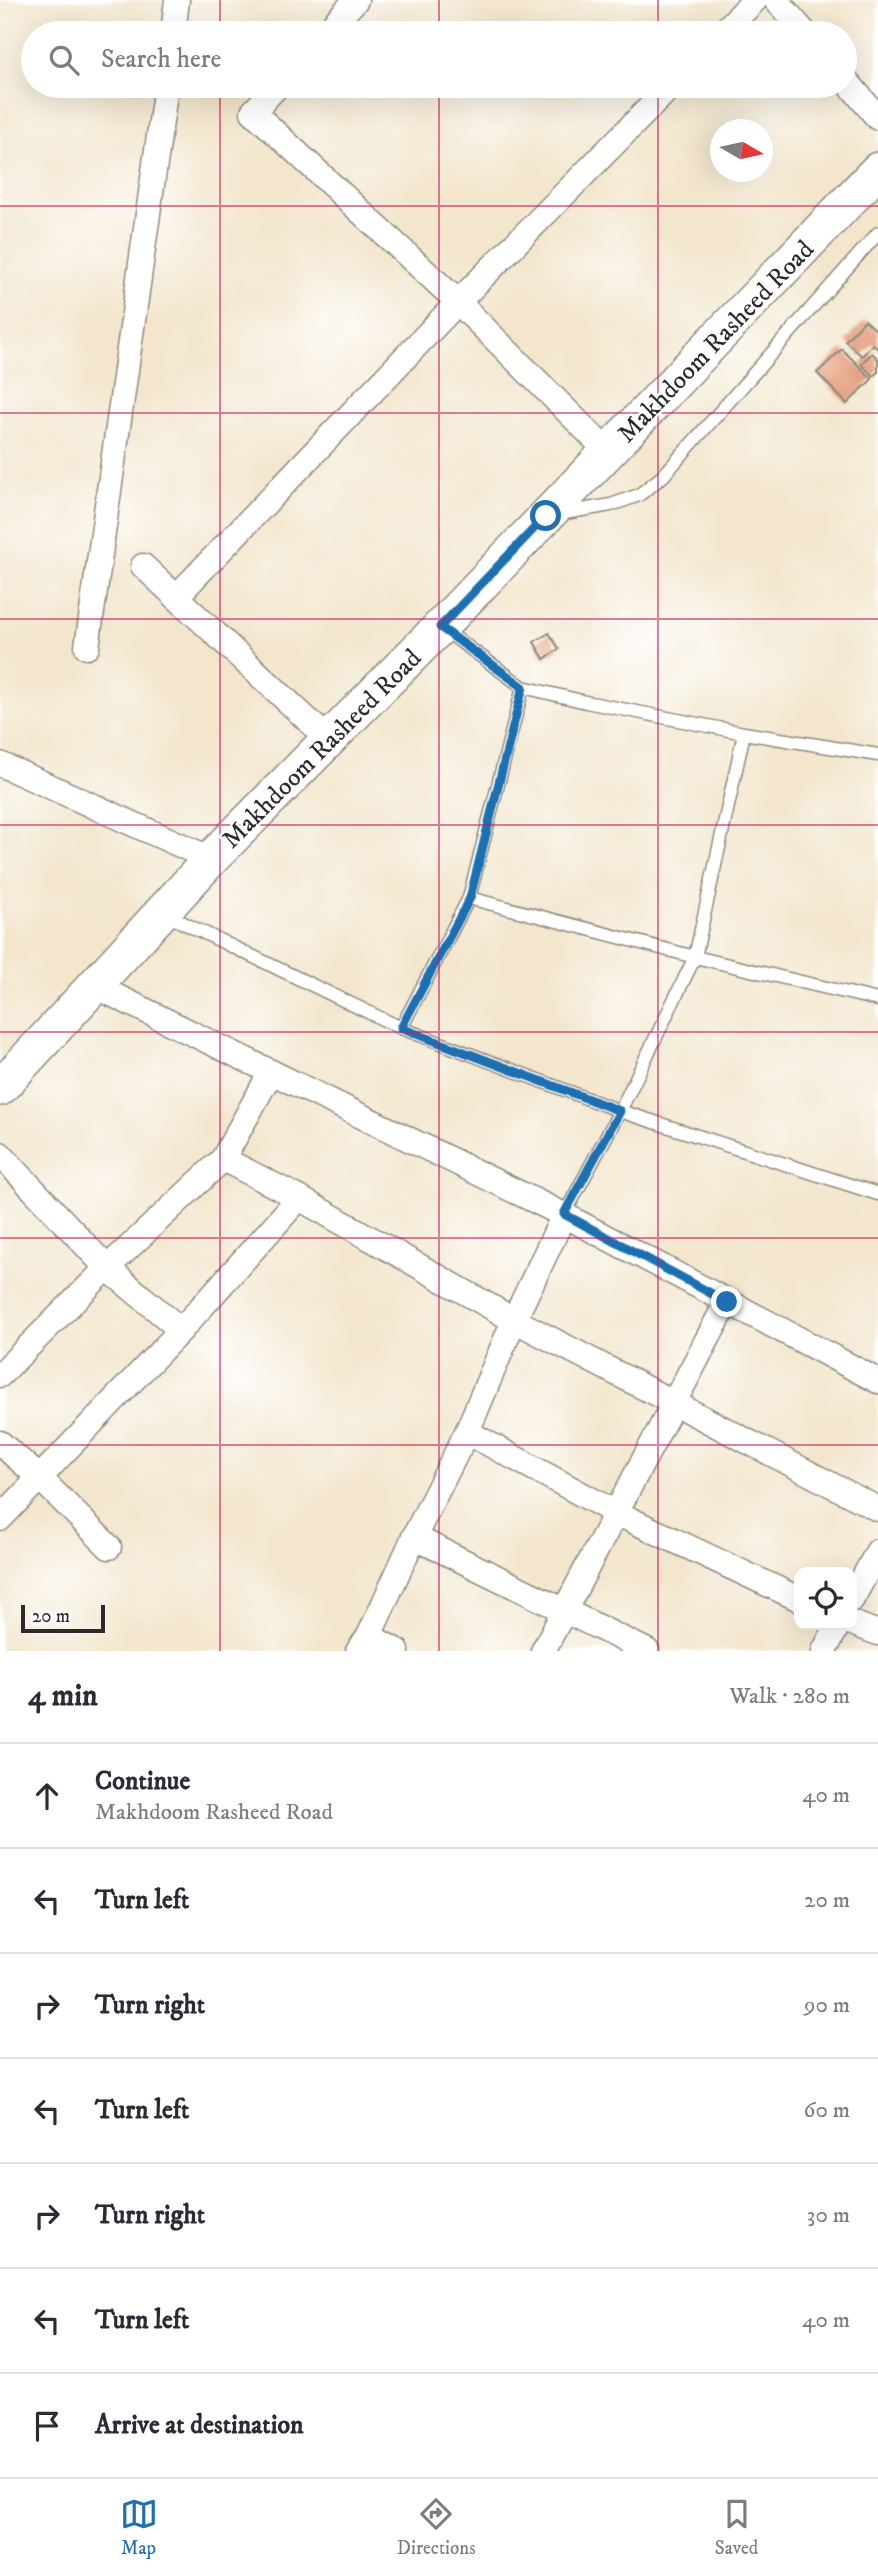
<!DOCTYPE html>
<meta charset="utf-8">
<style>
:root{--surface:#fff;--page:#f2f2f3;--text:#2b2b33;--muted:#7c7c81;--line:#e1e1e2;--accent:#1f6fb2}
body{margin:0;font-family:"IM FELL DW Pica",serif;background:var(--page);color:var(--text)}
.controls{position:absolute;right:21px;bottom:21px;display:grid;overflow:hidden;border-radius:14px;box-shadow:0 7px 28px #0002}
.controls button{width:63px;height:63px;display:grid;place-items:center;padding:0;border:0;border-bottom:2px solid var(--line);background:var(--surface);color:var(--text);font:35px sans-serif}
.compass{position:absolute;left:710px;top:119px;width:63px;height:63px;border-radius:50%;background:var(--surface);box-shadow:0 7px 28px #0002;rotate:99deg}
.scale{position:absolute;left:21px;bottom:18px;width:84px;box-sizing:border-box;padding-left:7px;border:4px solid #2b2b2b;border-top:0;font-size:19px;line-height:24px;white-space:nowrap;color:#2b2b2b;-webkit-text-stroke:5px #fff;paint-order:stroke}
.stop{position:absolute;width:21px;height:21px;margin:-16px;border:5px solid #1f6fb2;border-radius:50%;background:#fff}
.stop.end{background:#1f6fb2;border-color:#fff;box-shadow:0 2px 7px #0008}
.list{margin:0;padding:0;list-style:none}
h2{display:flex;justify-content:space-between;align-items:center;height:91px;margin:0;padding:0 28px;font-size:30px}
h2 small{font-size:23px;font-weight:400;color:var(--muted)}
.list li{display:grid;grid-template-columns:46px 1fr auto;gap:21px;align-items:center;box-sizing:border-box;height:105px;padding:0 28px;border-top:2px solid var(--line)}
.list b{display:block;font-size:26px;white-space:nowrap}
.list p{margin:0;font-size:23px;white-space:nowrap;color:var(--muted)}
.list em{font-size:23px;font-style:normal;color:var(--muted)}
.icon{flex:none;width:38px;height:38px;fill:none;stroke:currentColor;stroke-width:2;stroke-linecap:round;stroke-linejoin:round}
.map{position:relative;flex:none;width:878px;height:1651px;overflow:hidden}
.search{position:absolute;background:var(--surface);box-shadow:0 7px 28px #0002;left:21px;right:21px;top:21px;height:77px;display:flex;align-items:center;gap:18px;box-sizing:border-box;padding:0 24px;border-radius:38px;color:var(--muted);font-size:26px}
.sheet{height:826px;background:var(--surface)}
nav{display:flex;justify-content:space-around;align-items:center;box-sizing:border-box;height:98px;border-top:2px solid var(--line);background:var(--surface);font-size:19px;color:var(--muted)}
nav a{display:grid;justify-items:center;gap:4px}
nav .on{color:var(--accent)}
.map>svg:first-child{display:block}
.building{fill:#e19875}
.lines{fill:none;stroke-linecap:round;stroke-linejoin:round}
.lane-casing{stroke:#8f887c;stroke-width:15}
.street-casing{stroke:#8f887c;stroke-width:27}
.secondary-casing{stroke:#8f887c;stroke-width:38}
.lane{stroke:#fff;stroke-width:12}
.street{stroke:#fff;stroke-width:24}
.secondary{stroke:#fff;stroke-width:35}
.route{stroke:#1f6fb2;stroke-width:9}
.grid{fill:none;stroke:#c2185b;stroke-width:2;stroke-opacity:0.55}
.labels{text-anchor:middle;stroke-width:5;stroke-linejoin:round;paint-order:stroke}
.street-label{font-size:26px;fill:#2b2b2b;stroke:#fff}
</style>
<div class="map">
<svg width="878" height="1651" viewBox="0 0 878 1651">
<rect width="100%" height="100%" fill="#fff"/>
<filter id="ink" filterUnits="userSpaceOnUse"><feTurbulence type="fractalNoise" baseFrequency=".0143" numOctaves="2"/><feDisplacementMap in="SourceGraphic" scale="14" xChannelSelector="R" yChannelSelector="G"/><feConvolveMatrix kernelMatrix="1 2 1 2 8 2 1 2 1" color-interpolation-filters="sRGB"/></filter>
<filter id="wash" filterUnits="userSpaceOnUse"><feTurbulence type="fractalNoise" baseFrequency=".00686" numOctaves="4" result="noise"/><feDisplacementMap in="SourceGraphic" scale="28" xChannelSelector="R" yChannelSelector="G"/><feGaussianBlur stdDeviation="1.57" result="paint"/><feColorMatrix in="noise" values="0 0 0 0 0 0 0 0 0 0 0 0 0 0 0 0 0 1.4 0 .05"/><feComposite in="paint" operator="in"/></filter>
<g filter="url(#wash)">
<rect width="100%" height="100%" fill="#f3e6cd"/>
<g id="blocks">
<g class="building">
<path d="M 865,320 L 878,332 L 878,349 L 873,344 L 862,356 L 845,341 Z"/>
<path d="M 842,349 L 872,379 L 847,404 L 817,373 Z"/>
<path d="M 872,353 L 878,359 L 878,372 L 873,376 L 861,364 Z"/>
<path d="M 549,633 L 559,649 L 544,659 L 534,642 Z"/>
</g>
</g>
</g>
<g filter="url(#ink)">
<use href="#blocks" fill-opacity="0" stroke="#8f887c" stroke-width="2"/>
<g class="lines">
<defs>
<g id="lane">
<path d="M 559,514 L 611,505 L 639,495 L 663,476 L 878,233"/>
<path d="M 443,629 L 523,687 L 586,702 L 744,733 L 878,755"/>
<path d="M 523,687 L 469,898 L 695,957 L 878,1000"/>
<path d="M 469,898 L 401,1028 L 620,1111 L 878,1194"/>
<path d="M 165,914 L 401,1028"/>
<path d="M 564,1215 L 620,1111 L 695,957 L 744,733"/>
</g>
<g id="street">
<path d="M 776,0 L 805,33"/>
<path d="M 173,33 L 177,0"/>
<path d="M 325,33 L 356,0"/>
<path d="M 722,33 L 755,0"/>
<path d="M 845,79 L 878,118"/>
<path d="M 277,86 L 253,112 L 458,302 L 608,452"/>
<path d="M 143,566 L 329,740"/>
<path d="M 176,597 L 458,302 L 671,86"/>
<path d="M 87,647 L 166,86"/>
<path d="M 0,764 L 211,859"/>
<path d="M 95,986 L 564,1215 L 878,1381"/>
<path d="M 0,1154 L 107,1268 L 181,1330"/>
<path d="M 223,1159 L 299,1198 L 514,1320 L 878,1509"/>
<path d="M 0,1375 L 107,1268 L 223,1159 L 271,1072"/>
<path d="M 467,1432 L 616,1513 L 799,1599"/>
<path d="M 0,1443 L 39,1477 L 109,1547"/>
<path d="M 0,1519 L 181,1330 L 299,1198"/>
<path d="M 414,1537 L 647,1651"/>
<path d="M 852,1599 L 878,1551"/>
<path d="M 852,1623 L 878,1633"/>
<path d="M 369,1636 L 397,1651"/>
<path d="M 358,1651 L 369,1636 L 414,1537 L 467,1432 L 514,1320 L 564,1215"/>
<path d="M 543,1651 L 727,1302"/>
<path d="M 824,1651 L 838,1625"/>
</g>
<path id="secondary" d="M 0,1088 L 211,859 L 440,627 L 878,170"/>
</defs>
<use href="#lane" class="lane-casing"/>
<use href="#street" class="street-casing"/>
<use href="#secondary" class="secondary-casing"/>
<use href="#lane" class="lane"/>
<use href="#street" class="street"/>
<use href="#secondary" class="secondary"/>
</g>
</g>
<g class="lines" filter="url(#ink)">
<path class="route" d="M 546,516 L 440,627 L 523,687 L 470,898 L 401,1028 L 620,1111 L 564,1214 L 727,1302"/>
</g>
<path class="grid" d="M 220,0 L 220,33M 439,0 L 439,33M 658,0 L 658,33M 220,86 L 220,1651M 439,86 L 439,1651M 658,86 L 658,1651M 0,206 L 878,206M 0,413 L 878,413M 0,619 L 878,619M 0,825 L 878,825M 0,1032 L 878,1032M 0,1238 L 878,1238M 0,1445 L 878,1445"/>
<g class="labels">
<g class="street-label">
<text transform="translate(715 341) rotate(-46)" y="9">Makhdoom Rasheed Road</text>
<text transform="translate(321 748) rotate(-45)" y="9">Makhdoom Rasheed Road</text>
</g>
</g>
</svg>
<div class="controls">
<button><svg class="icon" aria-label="locate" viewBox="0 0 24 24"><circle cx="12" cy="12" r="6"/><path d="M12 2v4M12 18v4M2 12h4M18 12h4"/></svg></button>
</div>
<svg class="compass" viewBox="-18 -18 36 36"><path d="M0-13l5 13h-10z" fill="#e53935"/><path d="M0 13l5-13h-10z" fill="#7c7c81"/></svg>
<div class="scale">20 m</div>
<div class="stop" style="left:546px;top:516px"></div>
<div class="stop end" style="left:727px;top:1302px"></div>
<div class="search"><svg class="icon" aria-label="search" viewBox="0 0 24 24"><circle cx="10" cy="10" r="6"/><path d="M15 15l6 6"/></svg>Search here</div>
</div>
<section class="sheet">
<h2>4 min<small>Walk · 280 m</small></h2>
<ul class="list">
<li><svg class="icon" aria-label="ahead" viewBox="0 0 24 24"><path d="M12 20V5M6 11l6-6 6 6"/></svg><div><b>Continue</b><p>Makhdoom Rasheed Road</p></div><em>40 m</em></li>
<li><svg class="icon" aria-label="left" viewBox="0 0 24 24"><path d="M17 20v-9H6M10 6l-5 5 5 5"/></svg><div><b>Turn left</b></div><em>20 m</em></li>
<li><svg class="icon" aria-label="right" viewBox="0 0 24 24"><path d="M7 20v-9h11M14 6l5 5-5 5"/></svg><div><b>Turn right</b></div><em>90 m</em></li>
<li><svg class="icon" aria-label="left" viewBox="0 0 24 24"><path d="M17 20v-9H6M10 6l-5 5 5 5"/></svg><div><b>Turn left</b></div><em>60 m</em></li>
<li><svg class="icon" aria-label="right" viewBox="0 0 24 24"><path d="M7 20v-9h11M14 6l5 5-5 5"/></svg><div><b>Turn right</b></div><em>30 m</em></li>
<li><svg class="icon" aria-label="left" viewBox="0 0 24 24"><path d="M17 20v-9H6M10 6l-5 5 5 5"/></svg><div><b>Turn left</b></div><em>40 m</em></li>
<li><svg class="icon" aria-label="arrive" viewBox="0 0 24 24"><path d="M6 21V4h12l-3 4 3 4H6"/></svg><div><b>Arrive at destination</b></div></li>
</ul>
</section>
<nav>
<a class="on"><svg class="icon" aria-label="map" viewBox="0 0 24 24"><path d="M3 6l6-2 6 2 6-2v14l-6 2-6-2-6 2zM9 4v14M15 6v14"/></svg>Map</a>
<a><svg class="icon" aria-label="directions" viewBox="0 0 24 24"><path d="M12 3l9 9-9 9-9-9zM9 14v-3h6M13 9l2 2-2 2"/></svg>Directions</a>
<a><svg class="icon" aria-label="saved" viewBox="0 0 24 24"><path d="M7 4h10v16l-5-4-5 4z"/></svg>Saved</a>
</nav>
